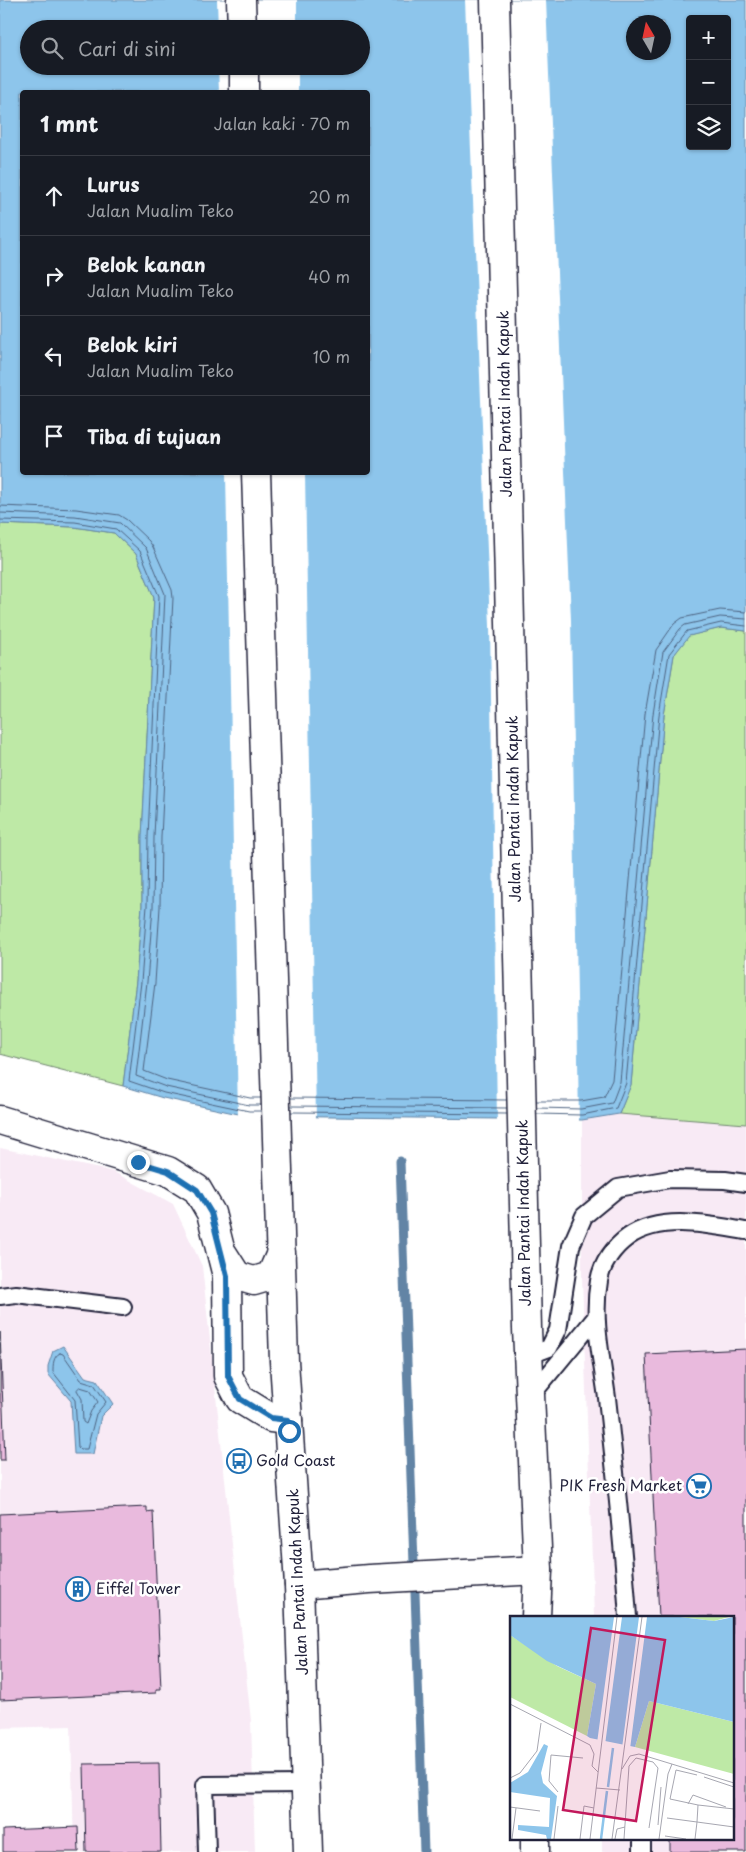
<!DOCTYPE html>
<html lang="id">
<meta charset="utf-8">
<style>
:root{--surface:#171b24;--page:#242831;--text:#f1f3f6;--muted:#9ea1a6;--line:#363941}
body{margin:0;font-family:"Playpen Sans",sans-serif;background:var(--page);color:var(--text)}
.controls{position:absolute;right:15px;top:15px;display:grid;overflow:hidden;border-radius:5px;box-shadow:0 1px 4px #0004}
.controls button{width:45px;height:45px;display:grid;place-items:center;padding:0;border:0;border-bottom:1px solid var(--line);background:var(--surface);color:var(--text);font:25px sans-serif}
.compass{position:absolute;left:626px;top:15px;width:45px;height:45px;border-radius:50%;background:var(--surface);box-shadow:0 1px 4px #0004;rotate:351deg}
.stop{position:absolute;width:15px;height:15px;margin:-11px;border:4px solid #1f6fb2;border-radius:50%;background:#fff}
.stop.end{background:#1f6fb2;border-color:#fff;box-shadow:0 1px 5px #0008}
.list{margin:0;padding:0;list-style:none}
h2{display:flex;justify-content:space-between;align-items:center;height:65px;margin:0;padding:0 20px;font-size:21px}
h2 small{font-size:16px;font-weight:400;color:var(--muted)}
.list li{display:grid;grid-template-columns:32px 1fr auto;gap:15px;align-items:center;box-sizing:border-box;height:80px;padding:0 20px;border-top:1px solid var(--line)}
.list b{display:block;font-size:19px;white-space:nowrap}
.list p{margin:0;font-size:16px;white-space:nowrap;color:var(--muted)}
.list em{font-size:16px;font-style:normal;color:var(--muted)}
.icon{flex:none;width:28px;height:28px;fill:none;stroke:currentColor;stroke-width:2;stroke-linecap:round;stroke-linejoin:round}
.map{position:relative;flex:none;width:746px;height:1852px;overflow:hidden}
.search{position:absolute;background:var(--surface);box-shadow:0 1px 4px #0004;left:20px;top:20px;width:350px;height:55px;display:flex;align-items:center;gap:12px;box-sizing:border-box;padding:0 18px;border-radius:28px;color:var(--muted);font-size:19px}
.panel{position:absolute;background:var(--surface);box-shadow:0 1px 4px #0004;left:20px;top:90px;width:350px;height:385px;border-radius:5px}
.map>svg:first-child{display:block}
.built{fill:#f8eaf5}
.green{fill:#bee9a6;stroke:#708670}
.water{fill:#8dc5eb;stroke:#6284a5;fill-rule:evenodd}
.pier{fill:#fff}
.lines{fill:none;stroke-linecap:round;stroke-linejoin:round}
.shore{stroke:#4d6381;stroke-width:1}
.stream{stroke:#6284a5;stroke-width:9}
.building{fill:#e9badd;stroke:#22223b}
.service-casing{stroke:#22223b;stroke-width:20}
.minor-casing{stroke:#22223b;stroke-width:31}
.secondary-casing{stroke:#22223b;stroke-width:31}
.service{stroke:#fff;stroke-width:16}
.minor{stroke:#fff;stroke-width:28}
.secondary{stroke:#fff;stroke-width:28}
.route{stroke:#1f6fb2;stroke-width:6}
.labels{text-anchor:middle;stroke-width:5;stroke-linejoin:round;paint-order:stroke}
.street-label{font-size:15px;fill:#22223b;stroke:#fff}
.poi-label{font-size:15px;fill:#22223b;stroke:#fff;text-anchor:start}
.inset-river{fill:none;stroke:#8dc5eb;stroke-width:2.5}
.inset-road{fill:none;stroke:#a7a7b1;stroke-width:1}
.view{fill:#c2185b;fill-opacity:0.15;stroke:#c2185b;stroke-width:2.5}
.inset-edge{fill:none;stroke:#22223b;stroke-width:2.5}
</style>
<div class="map">
<svg width="746" height="1852" viewBox="0 0 746 1852">
<rect width="100%" height="100%" fill="#fff"/>
<filter id="ink" filterUnits="userSpaceOnUse"><feTurbulence type="fractalNoise" baseFrequency=".02" numOctaves="2"/><feDisplacementMap in="SourceGraphic" scale="10" xChannelSelector="R" yChannelSelector="G"/><feConvolveMatrix kernelMatrix="1 2 1 2 8 2 1 2 1" color-interpolation-filters="sRGB"/></filter>
<g filter="url(#ink)">
<g class="built">
<path d="M 619,1114 L 746,1124 L 746,1852 L 602,1852 L 602,1838 L 732,1838 L 732,1617 L 594,1617 L 582,1277 L 582,1120 Z"/>
<path d="M 0,1148 L 114,1172 L 173,1204 L 202,1266 L 251,1721 L 255,1852 L 74,1852 L 71,1726 L 0,1728 Z"/>
</g>
<g class="green">
<path d="M 0,524 L 74,527 L 114,533 L 136,554 L 154,597 L 142,837 L 142,906 L 136,981 L 123,1086 L 0,1054 Z"/>
<path d="M 721,628 L 746,631 L 746,1124 L 619,1114 L 631,1084 L 664,715 L 674,655 L 688,636 Z"/>
</g>
<g class="water">
<path d="M 0,0 L 746,0 L 746,631 L 721,628 L 689,636 L 674,655 L 664,715 L 631,1085 L 619,1114 L 582,1120 L 248,1116 L 163,1098 L 123,1086 L 136,981 L 142,906 L 142,837 L 154,597 L 136,554 L 114,533 L 74,527 L 0,524 ZM 690,19 L 727,19 L 727,146 L 690,146 ZM 634,22 L 664,22 L 664,52 L 634,52 ZM 29,29 L 361,29 L 361,66 L 29,66 ZM 22,92 L 368,92 L 368,472 L 22,472 Z"/>
<path d="M 63,1346 L 85,1377 L 97,1380 L 113,1404 L 101,1416 L 93,1454 L 74,1454 L 71,1401 L 48,1374 L 48,1366 L 53,1351 Z"/>
</g>
<g class="pier">
<path d="M 217,0 L 297,0 L 297,29 L 218,29 Z"/>
<path d="M 465,0 L 546,0 L 571,620 L 579,1122 L 497,1122 L 490,626 Z"/>
<path d="M 218,66 L 298,66 L 298,92 L 219,92 Z"/>
<path d="M 226,473 L 305,473 L 316,1120 L 248,1119 L 238,1117 Z"/>
</g>
<g class="lines">
<g class="shore">
<path d="M 0,506 L 76,509 L 119,515 L 127,520 L 149,541 L 153,547 L 172,590 L 173,598 L 161,837 L 160,907 L 155,983 L 144,1071 L 167,1080 L 250,1098 L 261,1098"/>
<path d="M 0,513 L 75,516 L 120,523 L 146,548 L 165,594 L 154,837 L 153,907 L 147,982 L 136,1076 L 166,1087 L 249,1105 L 261,1105"/>
<path d="M 0,520 L 75,522 L 116,529 L 140,551 L 159,596 L 148,837 L 147,906 L 141,982 L 129,1081 L 164,1093 L 249,1111 L 261,1111"/>
<path d="M 291,1098 L 506,1100"/>
<path d="M 537,1101 L 581,1101 L 604,1097 L 612,1080 L 645,714 L 656,650 L 674,624 L 682,618 L 720,610 L 746,612"/>
<path d="M 291,1106 L 507,1108"/>
<path d="M 537,1108 L 581,1109 L 612,1103 L 620,1082 L 653,714 L 663,652 L 680,629 L 685,625 L 720,617 L 746,619"/>
<path d="M 291,1112 L 507,1114"/>
<path d="M 537,1114 L 582,1115 L 616,1108 L 626,1083 L 659,715 L 669,654 L 687,631 L 721,623 L 746,626"/>
<path d="M 60,1353 L 63,1354 L 81,1380 L 94,1384 L 106,1402 L 96,1414 L 87,1449 L 80,1449 L 78,1447 L 75,1400 L 53,1372 C 53,1365 53,1356 60,1353 Z"/>
<path d="M 80,1387 L 90,1390 L 98,1402 L 91,1411 L 86,1424 L 83,1422 L 82,1399 L 77,1390 Z"/>
</g>
<path class="stream" d="M 400,1161 L 424,1852"/>
</g>
<g class="building">
<path d="M 0,1332 L 5,1460 L 0,1460 Z"/>
<path d="M 746,1349 L 746,1852 L 670,1852 L 670,1838 L 732,1838 L 732,1617 L 659,1617 L 646,1354 Z"/>
<path d="M 147,1507 L 147,1512 L 153,1511 L 161,1689 L 156,1689 L 156,1693 L 0,1700 L 0,1514 Z"/>
<path d="M 159,1763 L 161,1852 L 86,1852 L 84,1764 Z"/>
<path d="M 78,1827 L 79,1852 L 3,1852 L 3,1830 Z"/>
</g>
<g class="lines">
<defs>
<g id="service">
<path d="M 0,1296 L 16,1294 L 123,1307"/>
<path d="M 528,1356 L 549,1348 L 558,1330 L 571,1246 L 584,1216 L 618,1188 L 670,1179 L 725,1180 L 746,1183"/>
<path d="M 530,1397 L 596,1317"/>
<path d="M 628,1617 C 623,1544 615,1470 607,1398 C 602,1359 592,1320 599,1281 C 602,1263 614,1247 628,1237 C 661,1214 709,1225 746,1231"/>
<path d="M 642,1838 L 642,1852"/>
<path d="M 207,1852 L 205,1785 L 306,1784"/>
</g>
<g id="minor">
<path d="M 0,1120 L 168,1171 L 197,1189 L 211,1213 L 227,1276 L 228,1376 L 240,1399 L 271,1418 L 288,1420"/>
<path d="M 223,1254 L 237,1276 L 254,1281 L 271,1276 L 281,1253"/>
</g>
<g id="secondary">
<path d="M 241,0 L 242,29"/>
<path d="M 495,0 L 527,1329 L 538,1570 L 536,1617"/>
<path d="M 244,66 L 244,92"/>
<path d="M 256,472 L 284,1361 L 299,1585 L 308,1852"/>
<path d="M 299,1585 L 369,1579 L 538,1570"/>
<path d="M 535,1838 L 535,1852"/>
</g>
</defs>
<use href="#service" class="service-casing"/>
<use href="#minor" class="minor-casing"/>
<use href="#secondary" class="secondary-casing"/>
<use href="#service" class="service"/>
<use href="#minor" class="minor"/>
<use href="#secondary" class="secondary"/>
</g>
</g>
<g class="lines" filter="url(#ink)">
<path class="route" d="M 138,1162 L 168,1171 L 197,1190 L 211,1213 L 227,1276 L 228,1376 L 240,1399 L 271,1418 L 288,1420 L 289,1431"/>
</g>
<defs>
<symbol id="bus-ring" viewBox="-11 -11 22 22"><circle r="9.5" fill="#fff" stroke="#1f6fb2" stroke-width="1.5"/><path d="M-5-6H5V4H4V6H2V4H-2V6H-4V4H-5ZM-3.5-4V0h7V-4ZM-3.5 1.2v1.5H-2V1.2ZM2 1.2v1.5H3.5V1.2Z" fill="#1f6fb2"/></symbol>
<symbol id="supermarket-ring" viewBox="-11 -11 22 22"><circle r="9.5" fill="#fff" stroke="#1f6fb2" stroke-width="1.5"/><path d="M-6-5.5h2.5l.6 2H6L4.5 2H-2.5L-4.4-4H-6ZM-1.5 3.2a1.3 1.3 0 1 0 .1 0ZM3 3.2a1.3 1.3 0 1 0 .1 0Z" fill="#1f6fb2"/></symbol>
<symbol id="building-ring" viewBox="-11 -11 22 22"><circle r="9.5" fill="#fff" stroke="#1f6fb2" stroke-width="1.5"/><path d="M-4-6H4V6H1V3H-1V6H-4ZM-2.5-4.3h1.7v1.8h-1.7ZM.8-4.3h1.7v1.8H.8ZM-2.5-1h1.7V.8h-1.7ZM.8-1h1.7V.8H.8Z" fill="#1f6fb2"/></symbol>
</defs>
<g fill-rule="evenodd">
<use href="#bus-ring" x="225" y="1447" width="28" height="28"/>
<use href="#supermarket-ring" x="685" y="1472" width="28" height="28"/>
<use href="#building-ring" x="64" y="1575" width="28" height="28"/>
</g>
<g class="labels">
<g class="street-label">
<text transform="translate(505 404) rotate(-91)" y="5">Jalan Pantai Indah Kapuk</text>
<text transform="translate(514 809) rotate(-91)" y="5">Jalan Pantai Indah Kapuk</text>
<text transform="translate(524 1213) rotate(-91)" y="5">Jalan Pantai Indah Kapuk</text>
<text transform="translate(298 1582) rotate(-93)" y="5">Jalan Pantai Indah Kapuk</text>
</g>
<g class="poi-label">
<text x="256" y="1466">Gold Coast</text>
<text x="682" y="1491" text-anchor="end">PIK Fresh Market</text>
<text x="96" y="1594">Eiffel Tower</text>
</g>
</g>
<g transform="translate(510 1616)">
<rect width="224" height="224" fill="#fff"/>
<path d="M 170,1 L 219,1 L 204,5 ZM 0,19 L 47,50 L 86,68 L 77,120 L 0,81 ZM 139,85 L 224,106 L 224,158 L 125,131 Z" fill="#bee9a6"/>
<path d="M 0,1 L 170,1 L 204,5 L 224,1 L 224,106 L 139,85 L 125,131 L 80,122 L 77,120 L 86,68 L 37,45 L 0,19 ZM 34,128 L 38,130 L 31,157 L 33,167 L 47,180 L 41,223 L 37,223 L 36,219 L 8,214 L 8,209 L 39,211 L 40,182 L 0,176 L 0,167 L 18,156 Z" fill="#8dc5eb"/>
<path d="M 104,1 L 112,1 L 95,129 L 87,127 ZM 129,1 L 137,1 L 120,133 L 112,132 Z" fill="#fff"/>
<path class="inset-river" d="M 98,171 L 103,132M 91,223 L 97,175"/>
<path class="inset-road" d="M 0,88 L 80,129 L 84,138 L 82,150 L 88,156M 112,153 L 120,140 L 129,138 L 224,167M 187,159 L 166,154 L 160,183 L 188,189M 194,161 L 224,171M 0,162 L 10,157 L 27,135 L 31,107M 86,172 L 110,174M 48,176 L 39,165 L 41,139 L 73,142M 178,188 L 183,179 L 216,191M 0,191 L 30,195M 157,202 L 187,206 L 188,189 L 224,193M 148,209 L 151,171M 155,220 L 176,223M 2,223 L 6,192M 44,223 L 48,190M 70,223 L 74,190 L 84,192M 80,223 L 107,1M 102,223 L 132,1M 105,223 L 107,213 L 115,211M 114,223 L 119,150 L 126,142 L 143,146 L 148,152 L 139,212M 149,223 L 158,158 L 162,148M 185,223 L 187,206 L 224,211"/>
<path class="view" d="M 81,12 L 155,24 L 126,205 L 53,194 Z"/>
<rect width="224" height="224" class="inset-edge"/>
</g>
</svg>
<div class="controls">
<button>+</button>
<button>−</button>
<button><svg class="icon" aria-label="layers" viewBox="0 0 24 24"><path d="M12 4l9 5-9 5-9-5zM3 14l9 5 9-5"/></svg></button>
</div>
<svg class="compass" viewBox="-18 -18 36 36"><path d="M0-13l5 13h-10z" fill="#e53935"/><path d="M0 13l5-13h-10z" fill="#9ea1a6"/></svg>
<div class="stop" style="left:289px;top:1431px"></div>
<div class="stop end" style="left:138px;top:1162px"></div>
<div class="search"><svg class="icon" aria-label="search" viewBox="0 0 24 24"><circle cx="10" cy="10" r="6"/><path d="M15 15l6 6"/></svg>Cari di sini</div>
<section class="panel">
<h2>1 mnt<small>Jalan kaki · 70 m</small></h2>
<ul class="list">
<li><svg class="icon" aria-label="ahead" viewBox="0 0 24 24"><path d="M12 20V5M6 11l6-6 6 6"/></svg><div><b>Lurus</b><p>Jalan Mualim Teko</p></div><em>20 m</em></li>
<li><svg class="icon" aria-label="right" viewBox="0 0 24 24"><path d="M7 20v-9h11M14 6l5 5-5 5"/></svg><div><b>Belok kanan</b><p>Jalan Mualim Teko</p></div><em>40 m</em></li>
<li><svg class="icon" aria-label="left" viewBox="0 0 24 24"><path d="M17 20v-9H6M10 6l-5 5 5 5"/></svg><div><b>Belok kiri</b><p>Jalan Mualim Teko</p></div><em>10 m</em></li>
<li><svg class="icon" aria-label="arrive" viewBox="0 0 24 24"><path d="M6 21V4h12l-3 4 3 4H6"/></svg><div><b>Tiba di tujuan</b></div></li>
</ul>
</section>
</div>
